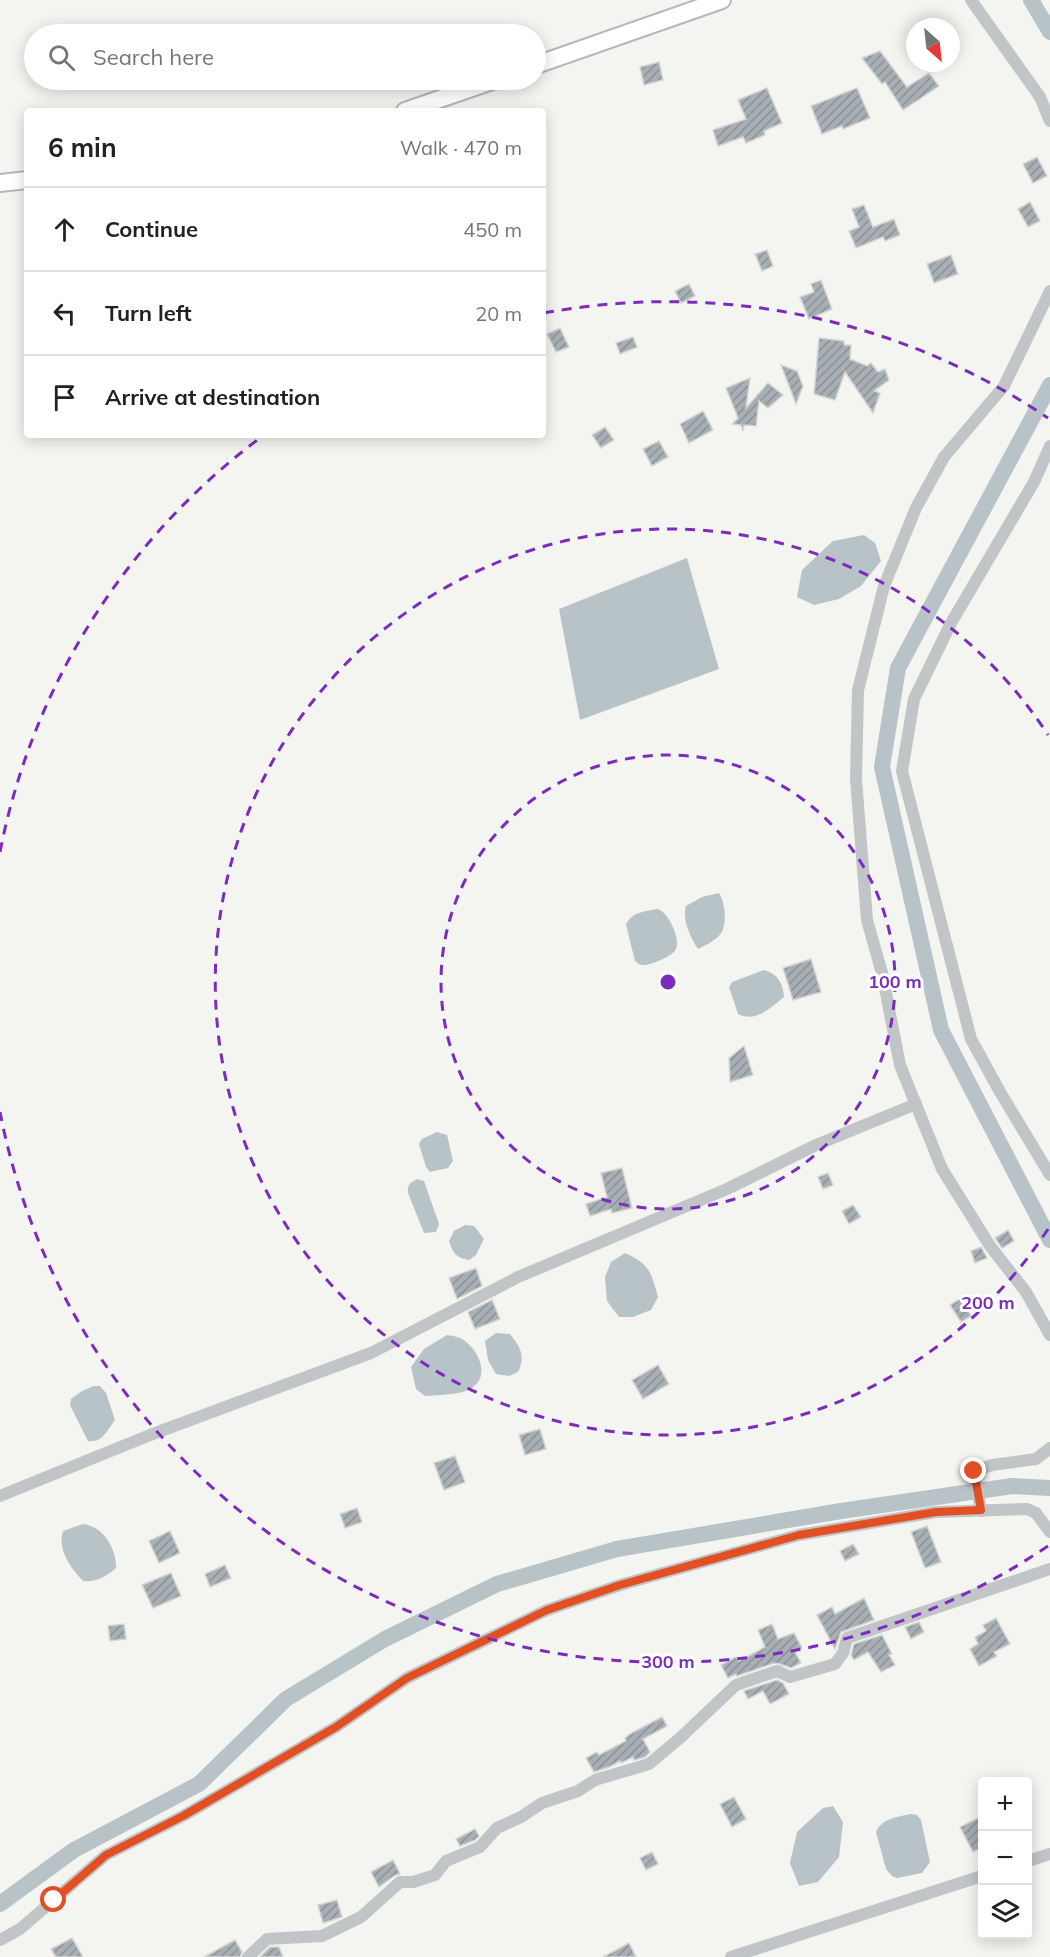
<!DOCTYPE html>
<meta charset="utf-8">
<style>
:root{--surface:#fff;--page:#f6f6f6;--text:#202124;--muted:#757577;--line:#e0e0e0}
body{margin:0;font-family:Mulish,sans-serif;background:var(--page);color:var(--text)}
.controls{position:absolute;right:18px;bottom:18px;display:grid;overflow:hidden;border-radius:6px;box-shadow:0 3px 15px #0003}
.controls button{width:54px;height:54px;display:grid;place-items:center;padding:0;border:0;border-bottom:2px solid var(--line);background:var(--surface);color:var(--text);font:30px sans-serif}
.compass{position:absolute;left:906px;top:18px;width:54px;height:54px;border-radius:50%;background:var(--surface);box-shadow:0 3px 15px #0003;rotate:153deg}
.stop{position:absolute;width:18px;height:18px;margin:-14px;border:4px solid #e14f23;border-radius:50%;background:#fff}
.stop.end{background:#e14f23;border-color:#fff;box-shadow:0 2px 6px #0008}
.list{margin:0;padding:0;list-style:none}
h2{display:flex;justify-content:space-between;align-items:center;height:78px;margin:0;padding:0 24px;font-size:26px}
h2 small{font-size:20px;font-weight:400;color:var(--muted)}
.list li{display:grid;grid-template-columns:39px 1fr auto;gap:18px;align-items:center;box-sizing:border-box;height:84px;padding:0 24px;border-top:2px solid var(--line)}
.list b{display:block;font-size:22px;white-space:nowrap}
.list em{font-size:20px;font-style:normal;color:var(--muted)}
.icon{flex:none;width:33px;height:33px;fill:none;stroke:currentColor;stroke-width:2;stroke-linecap:round;stroke-linejoin:round}
.map{position:relative;flex:none;width:1050px;height:1957px;overflow:hidden}
.search{position:absolute;background:var(--surface);box-shadow:0 3px 15px #0003;left:24px;top:24px;width:522px;height:66px;display:flex;align-items:center;gap:15px;box-sizing:border-box;padding:0 21px;border-radius:33px;color:var(--muted);font-size:22px}
.panel{position:absolute;background:var(--surface);box-shadow:0 3px 15px #0003;left:24px;top:108px;width:522px;height:330px;border-radius:6px}
.map>svg:first-child{display:block}
.water{fill:#b8c3c7}
.lines{fill:none;stroke-linecap:round;stroke-linejoin:round}
.canal{stroke:#b8c3c7;stroke-width:16}
.building{fill:url(#building-hatch);stroke:#d5d5d3;stroke-width:1.5}
.secondary-casing{stroke:#b4b8bc;stroke-width:20}
.street{stroke:#c1c5c8;stroke-width:12}
.secondary{stroke:#fff;stroke-width:16}
.route{stroke:#e14f23;stroke-width:8}
.ring{fill:none;stroke:#7b2cbf;stroke-width:3;stroke-dasharray:10 8}
.centre{fill:#7b2cbf;stroke:#fff;stroke-width:3}
.ring-label{font-size:18px;text-anchor:middle;font-weight:bold;fill:#7b2cbf;stroke:#fff;stroke-width:6;stroke-linejoin:round;paint-order:stroke}
</style>
<div class="map">
<svg width="1050" height="1957" viewBox="0 0 1050 1957">
<defs>
<pattern id="building-hatch" width="6" height="6" patternUnits="userSpaceOnUse" patternTransform="scale(1.5)"><rect width="6" height="6" fill="#a7afb4"/><path d="M-1 1l2-2M0 6l6-6M5 7l2-2" fill="none" stroke="#8c9398"/></pattern>
</defs>
<rect width="100%" height="100%" fill="#f4f4f0"/>
<g class="water">
<path d="M 388,24 L 398,34 L 361,34 L 368,28 Z"/>
<path d="M 864,535 L 875,543 L 881,561 L 861,586 L 839,599 L 814,605 L 797,597 L 802,570 L 833,541 Z"/>
<path d="M 687,558 L 719,669 L 580,720 L 559,609 Z"/>
<path d="M 719,893 C 725,902 727,921 722,932 C 717,940 706,945 698,949 C 690,937 682,919 686,906 L 702,897 Z"/>
<path d="M 658,909 C 668,912 681,939 676,949 C 672,957 651,965 643,965 C 639,965 638,963 635,961 L 626,925 C 631,912 646,911 658,909 Z"/>
<path d="M 764,970 C 778,974 783,983 784,997 C 771,1008 755,1023 738,1014 L 729,987 L 732,982 Z"/>
<path d="M 437,1132 L 447,1135 L 453,1161 L 448,1168 L 430,1172 L 426,1167 L 419,1144 L 422,1139 Z"/>
<path d="M 417,1179 L 424,1181 L 439,1224 L 436,1232 L 424,1233 L 408,1193 C 407,1185 410,1183 417,1179 Z"/>
<path d="M 465,1225 L 474,1226 L 484,1239 L 476,1255 L 469,1260 C 456,1258 453,1253 449,1241 L 454,1231 Z"/>
<path d="M 625,1253 C 650,1264 651,1272 658,1297 L 651,1310 L 633,1317 L 619,1317 L 607,1301 L 605,1277 L 611,1262 Z"/>
<path d="M 496,1333 L 510,1334 C 520,1347 526,1356 518,1372 L 509,1376 L 496,1374 L 488,1360 L 485,1341 Z"/>
<path d="M 447,1335 C 453,1336 461,1337 465,1341 C 481,1353 491,1380 468,1390 C 457,1395 437,1395 425,1396 L 416,1389 L 411,1367 L 424,1349 Z"/>
<path d="M 94,1386 L 100,1386 L 106,1393 L 115,1420 C 107,1430 103,1443 88,1441 L 70,1405 L 71,1399 L 82,1391 Z"/>
<path d="M 83,1524 C 104,1527 116,1548 116,1568 C 105,1577 97,1582 83,1581 C 71,1568 57,1550 63,1531 Z"/>
<path d="M 833,1806 L 843,1822 L 839,1857 L 818,1882 L 799,1886 L 790,1863 L 797,1832 L 823,1808 Z"/>
<path d="M 911,1814 L 917,1815 L 921,1820 L 930,1862 L 922,1873 L 897,1878 L 892,1876 L 886,1869 L 876,1832 C 882,1818 898,1817 911,1814 Z"/>
</g>
<g class="lines">
<g class="canal">
<path d="M 1031,0 L 1050,32"/>
<path d="M 1050,385 L 898,668 L 882,767 L 941,1030 L 1050,1240"/>
<path d="M 0,1904 L 74,1850 L 199,1784 L 286,1699 L 385,1639 L 497,1584 L 617,1549 L 841,1511 L 1012,1486 L 1050,1488"/>
</g>
</g>
<g class="building">
<path d="M 880,51 L 907,87 L 929,73 L 939,86 L 903,110 L 885,82 L 882,84 L 862,58 Z"/>
<path d="M 659,62 L 663,80 L 644,85 L 640,67 Z"/>
<path d="M 767,88 L 782,123 L 764,131 L 765,135 L 746,143 L 743,137 L 718,146 L 713,130 L 746,119 L 738,100 Z"/>
<path d="M 857,88 L 870,118 L 843,129 L 842,126 L 822,134 L 811,106 Z"/>
<path d="M 1037,157 L 1047,176 L 1033,183 L 1023,164 Z"/>
<path d="M 1030,202 L 1040,221 L 1028,227 L 1018,209 Z"/>
<path d="M 864,205 L 873,227 L 894,219 L 900,235 L 885,241 L 883,237 L 856,248 L 849,231 L 859,227 L 852,209 Z"/>
<path d="M 767,250 L 773,266 L 762,271 L 755,254 Z"/>
<path d="M 951,255 L 958,274 L 934,283 L 927,264 Z"/>
<path d="M 821,280 L 832,309 L 809,319 L 800,297 L 814,292 L 811,284 Z"/>
<path d="M 689,284 L 695,296 L 681,303 L 675,291 Z"/>
<path d="M 560,328 L 569,347 L 556,352 L 547,334 Z"/>
<path d="M 633,337 L 637,347 L 620,354 L 616,343 Z"/>
<path d="M 819,338 L 844,341 L 844,345 L 851,345 L 850,359 L 867,366 L 871,363 L 878,372 L 885,369 L 889,380 L 874,391 L 880,393 L 873,413 L 845,372 L 835,400 L 814,394 Z"/>
<path d="M 781,365 L 797,371 L 803,386 L 796,404 Z"/>
<path d="M 750,378 L 746,408 L 768,383 L 783,395 L 768,408 L 759,401 L 756,426 L 744,425 L 743,431 L 741,425 L 732,424 L 738,418 L 726,388 Z"/>
<path d="M 703,411 L 713,430 L 689,443 L 680,424 Z"/>
<path d="M 605,427 L 614,440 L 601,448 L 592,435 Z"/>
<path d="M 659,441 L 668,457 L 652,466 L 643,449 Z"/>
<path d="M 811,959 L 821,992 L 793,1000 L 783,968 Z"/>
<path d="M 744,1046 L 753,1075 L 730,1082 L 729,1058 Z"/>
<path d="M 622,1168 L 632,1208 L 612,1213 L 611,1209 L 590,1216 L 586,1204 L 607,1197 L 601,1173 Z"/>
<path d="M 828,1173 L 833,1185 L 823,1189 L 818,1177 Z"/>
<path d="M 853,1205 L 861,1217 L 849,1224 L 842,1211 Z"/>
<path d="M 1008,1230 L 1014,1241 L 1002,1248 L 995,1238 Z"/>
<path d="M 981,1247 L 987,1258 L 975,1263 L 971,1251 Z"/>
<path d="M 476,1268 L 482,1286 L 457,1299 L 449,1278 Z"/>
<path d="M 961,1298 L 971,1316 L 961,1322 L 950,1305 Z"/>
<path d="M 492,1300 L 500,1319 L 475,1329 L 468,1312 Z"/>
<path d="M 658,1365 L 669,1384 L 643,1399 L 632,1380 Z"/>
<path d="M 540,1429 L 546,1449 L 525,1455 L 519,1435 Z"/>
<path d="M 455,1456 L 465,1482 L 444,1490 L 434,1463 Z"/>
<path d="M 357,1508 L 362,1522 L 345,1528 L 340,1514 Z"/>
<path d="M 927,1526 L 941,1562 L 925,1568 L 911,1532 Z"/>
<path d="M 170,1531 L 180,1553 L 159,1563 L 149,1541 Z"/>
<path d="M 853,1544 L 859,1554 L 845,1561 L 840,1551 Z"/>
<path d="M 225,1565 L 231,1578 L 210,1587 L 205,1574 Z"/>
<path d="M 171,1573 L 181,1596 L 153,1608 L 142,1585 Z"/>
<path d="M 864,1598 L 874,1620 L 841,1632 L 835,1649 L 817,1615 L 832,1607 L 835,1614 Z"/>
<path d="M 996,1618 L 1010,1644 L 994,1652 L 997,1656 L 979,1666 L 970,1649 L 978,1644 L 975,1637 L 986,1631 L 983,1625 Z"/>
<path d="M 919,1622 L 924,1632 L 911,1639 L 905,1627 Z"/>
<path d="M 124,1624 L 126,1639 L 110,1641 L 108,1626 Z"/>
<path d="M 772,1624 L 778,1639 L 794,1633 L 802,1648 L 795,1652 L 801,1663 L 791,1668 L 780,1664 L 774,1663 L 737,1676 L 736,1674 L 728,1678 L 721,1665 L 736,1657 L 739,1661 L 765,1647 L 758,1630 Z"/>
<path d="M 882,1635 L 892,1654 L 889,1655 L 895,1665 L 881,1672 L 868,1652 L 854,1660 L 851,1655 L 854,1644 Z"/>
<path d="M 777,1680 L 783,1683 L 789,1694 L 770,1704 L 763,1691 L 748,1699 L 744,1691 Z"/>
<path d="M 662,1717 L 667,1726 L 643,1739 L 650,1752 L 645,1757 L 634,1760 L 633,1757 L 621,1763 L 620,1761 L 609,1767 L 594,1772 L 586,1758 L 597,1752 L 599,1755 L 626,1741 L 625,1738 L 630,1734 Z"/>
<path d="M 734,1797 L 746,1819 L 732,1827 L 720,1804 Z"/>
<path d="M 978,1818 L 982,1826 L 982,1847 L 973,1852 L 960,1827 Z"/>
<path d="M 475,1829 L 479,1836 L 475,1840 L 460,1846 L 456,1839 Z"/>
<path d="M 652,1852 L 658,1864 L 646,1870 L 640,1858 Z"/>
<path d="M 393,1860 L 400,1874 L 394,1876 L 379,1887 L 371,1872 Z"/>
<path d="M 337,1900 L 342,1917 L 323,1923 L 318,1905 Z"/>
<path d="M 72,1938 L 83,1957 L 56,1957 L 51,1949 Z"/>
<path d="M 235,1940 L 242,1952 L 240,1957 L 204,1957 Z"/>
<path d="M 629,1943 L 636,1957 L 603,1957 Z"/>
<path d="M 270,1947 L 279,1947 L 283,1957 L 260,1957 Z"/>
</g>
<g class="lines">
<defs>
<g id="secondary">
<path d="M 536,65 L 722,0"/>
<path d="M 405,111 L 495,80"/>
<path d="M 0,183 L 27,180"/>
</g>
</defs>
<use href="#secondary" class="secondary-casing"/>
<g class="street">
<path d="M 971,0 L 1040,97 L 1050,121"/>
<path d="M 1050,291 L 1004,386 L 944,457 L 916,508 L 884,586 L 858,690 L 856,779 L 867,920 L 882,973 L 900,1065 L 942,1169 L 990,1246 L 1026,1292 L 1050,1335"/>
<path d="M 1050,446 L 1034,482 L 951,623 L 914,699 L 902,771 L 971,1039 L 1000,1092 L 1050,1175"/>
<path d="M 0,1496 L 150,1435 L 371,1353 L 518,1277 L 727,1189 L 816,1145 L 916,1104"/>
<path d="M 981,1511 L 974,1471 L 992,1465 L 1036,1459 L 1050,1448"/>
<path d="M 1028,1861 L 1050,1854"/>
<path d="M 0,1940 L 20,1929 L 106,1855 L 183,1816 L 336,1727 L 407,1678 L 547,1610 L 620,1585 L 799,1535 L 936,1512 L 1027,1509 L 1036,1513 L 1050,1532"/>
<path d="M 248,1957 L 267,1939 L 322,1936 L 361,1917 L 400,1882 L 413,1882 L 435,1875 L 446,1861 L 480,1847 L 497,1828 L 521,1817 L 542,1803 L 578,1791 L 595,1780 L 649,1764 L 680,1738 L 736,1685 L 777,1671 L 790,1677 L 835,1664 L 843,1653 L 847,1638 L 1050,1569"/>
<path d="M 731,1957 L 982,1876"/>
</g>
<use href="#secondary" class="secondary"/>
</g>
<g class="lines">
<path class="route" d="M 54,1900 L 106,1855 L 183,1816 L 336,1727 L 407,1678 L 547,1610 L 620,1585 L 799,1535 L 936,1512 L 981,1510 L 974,1471"/>
</g>
<g class="ring">
<circle cx="668" cy="982" r="227"/>
<path d="M1048 1229A453 453 0 1 1 1048 735"/>
<path d="M1048 1546A680 680 0 0 1 0 1112M0 852A680 680 0 0 1 264 435M544 313A680 680 0 0 1 1048 418"/>
</g>
<circle cx="668" cy="982" r="9" class="centre"/>
<g class="ring-label">
<text x="895" y="988">100 m</text>
<text x="988" y="1309">200 m</text>
<text x="668" y="1668">300 m</text>
</g>
</svg>
<div class="controls">
<button>+</button>
<button>−</button>
<button><svg class="icon" aria-label="layers" viewBox="0 0 24 24"><path d="M12 4l9 5-9 5-9-5zM3 14l9 5 9-5"/></svg></button>
</div>
<svg class="compass" viewBox="-18 -18 36 36"><path d="M0-13l5 13h-10z" fill="#e53935"/><path d="M0 13l5-13h-10z" fill="#757577"/></svg>
<div class="stop" style="left:54px;top:1900px"></div>
<div class="stop end" style="left:974px;top:1471px"></div>
<div class="search"><svg class="icon" aria-label="search" viewBox="0 0 24 24"><circle cx="10" cy="10" r="6"/><path d="M15 15l6 6"/></svg>Search here</div>
<section class="panel">
<h2>6 min<small>Walk · 470 m</small></h2>
<ul class="list">
<li><svg class="icon" aria-label="ahead" viewBox="0 0 24 24"><path d="M12 20V5M6 11l6-6 6 6"/></svg><div><b>Continue</b></div><em>450 m</em></li>
<li><svg class="icon" aria-label="left" viewBox="0 0 24 24"><path d="M17 20v-9H6M10 6l-5 5 5 5"/></svg><div><b>Turn left</b></div><em>20 m</em></li>
<li><svg class="icon" aria-label="arrive" viewBox="0 0 24 24"><path d="M6 21V4h12l-3 4 3 4H6"/></svg><div><b>Arrive at destination</b></div></li>
</ul>
</section>
</div>
